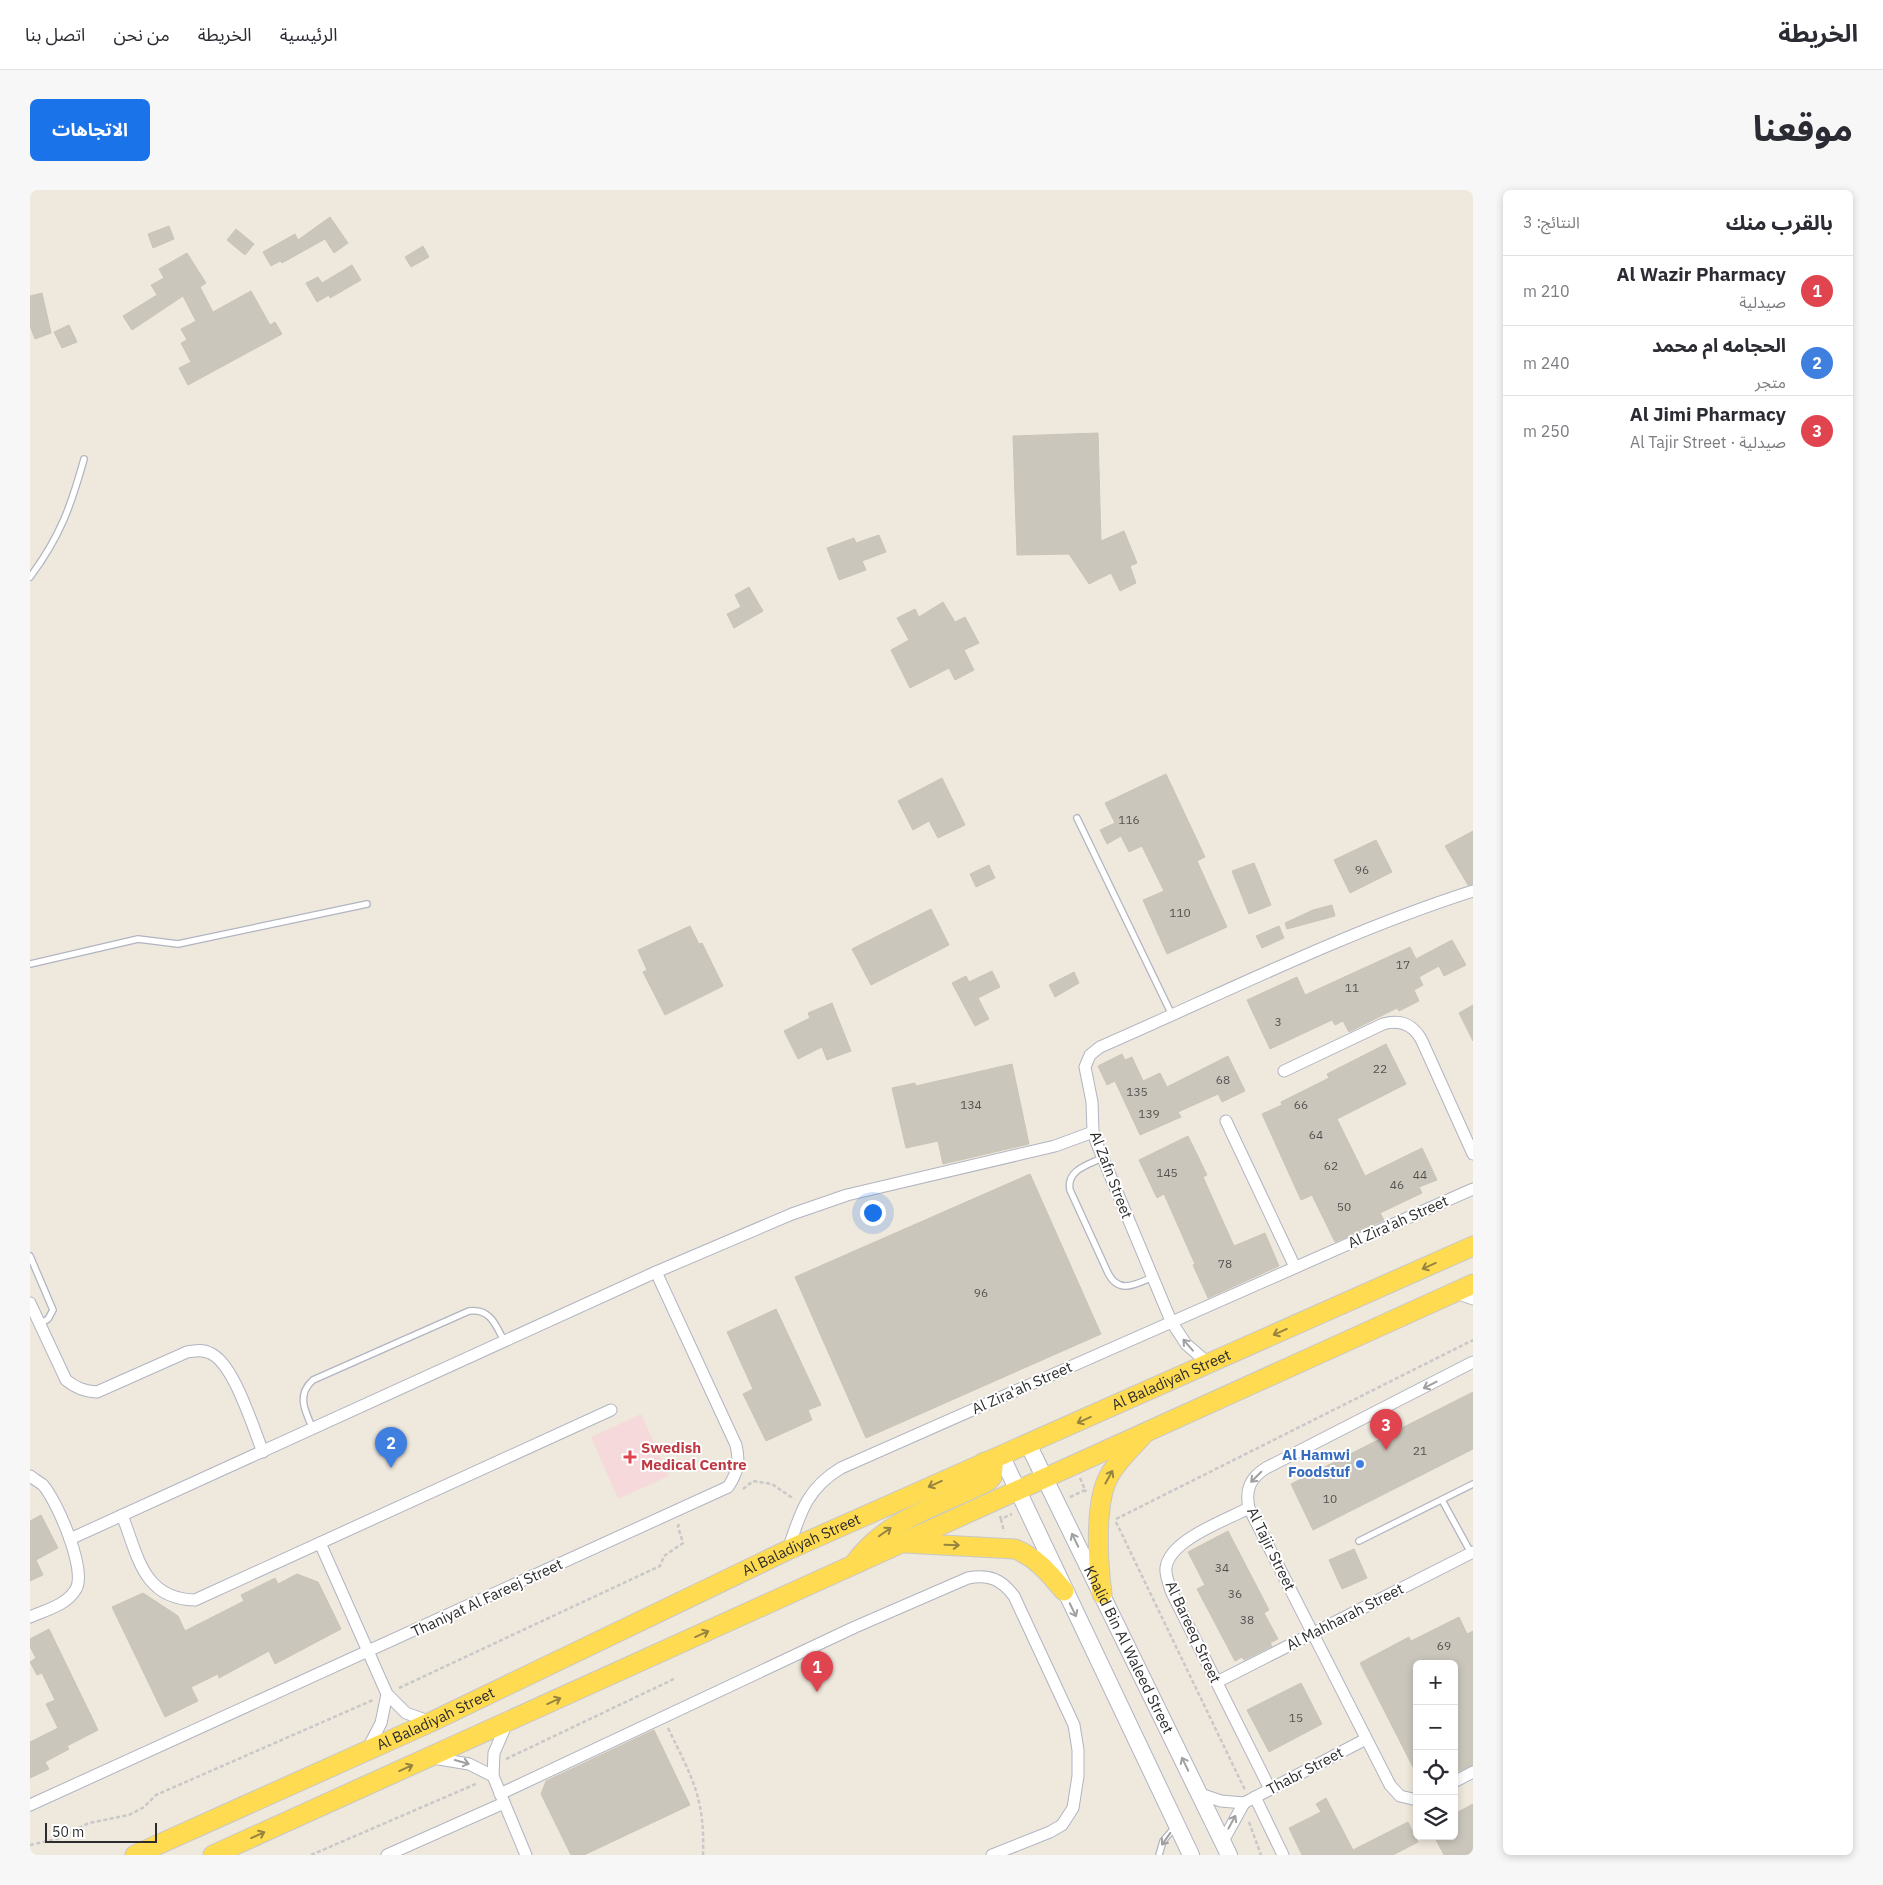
<!DOCTYPE html>
<html lang="ar">
<meta charset="utf-8">
<style>
:root{--surface:#fff;--page:#f7f7f7;--text:#2b2b33;--muted:#7c7c81;--line:#e1e1e2;--accent:#1a73e8}
body{margin:0;font-family:"IBM Plex Sans","Noto Sans Arabic",sans-serif;background:var(--page);color:var(--text);direction:rtl}
.controls{position:absolute;right:15px;bottom:15px;display:grid;overflow:hidden;border-radius:8px;box-shadow:0 2px 8px #0003}
.controls button{width:45px;height:45px;display:grid;place-items:center;padding:0;border:0;border-bottom:1px solid var(--line);background:var(--surface);color:var(--text);font:25px sans-serif}
.scale{position:absolute;left:15px;bottom:12px;width:112px;box-sizing:border-box;padding-left:5px;border:2px solid #2c2c2c;border-top:0;font-size:14px;line-height:18px;white-space:nowrap;color:#2c2c2c;-webkit-text-stroke:4px #fff;paint-order:stroke}
.you{position:absolute;left:842px;top:1022px;width:18px;height:18px;margin:-12px;border:4px solid #fff;border-radius:50%;background:#1a73e8;box-shadow:0 0 0 8px #1a73e833}
.badge{display:grid;place-items:center;width:32px;height:32px;border-radius:50%;background:var(--accent);color:#fff;font-size:16px;font-weight:700}
.pin{position:absolute;translate:-50% -41px;filter:drop-shadow(0 1px 2px #0008)}
.pin::after{content:'';position:absolute;top:26px;width:18px;height:15px;background:inherit;clip-path:polygon(0 0,100% 0,50% 100%)}
.list{margin:0;padding:0;list-style:none}
h2{display:flex;justify-content:space-between;align-items:center;height:65px;margin:0;padding:0 20px;font-size:21px}
h2 small{font-size:16px;font-weight:400;color:var(--muted)}
.list li{display:grid;grid-template-columns:32px 1fr auto;gap:15px;align-items:center;box-sizing:border-box;height:70px;padding:0 20px;border-top:1px solid var(--line)}
.list b{display:block;font-size:19px;white-space:nowrap}
.list p{margin:0;font-size:16px;white-space:nowrap;color:var(--muted)}
.list em{font-size:16px;font-style:normal;color:var(--muted)}
.icon{flex:none;width:28px;height:28px;fill:none;stroke:currentColor;stroke-width:2;stroke-linecap:round;stroke-linejoin:round}
.map{position:relative;flex:none;width:1443px;height:1665px;overflow:hidden;direction:ltr;border-radius:8px}
header{display:flex;align-items:center;gap:30px;box-sizing:border-box;height:70px;padding:0 25px;background:var(--surface);border-bottom:1px solid var(--line)}
header strong{font-size:24px}
nav{display:flex;gap:28px;margin-inline-start:auto;font-size:18px}
.intro{display:flex;align-items:center;justify-content:space-between;box-sizing:border-box;height:120px;padding:0 30px}
h1{margin:0;font-size:35px}
.button{padding:12px 22px;border-radius:8px;background:var(--accent);color:#fff;font-size:18px;font-weight:700}
main{display:flex;gap:30px;padding:0 30px}
aside{flex:1;background:var(--surface);border-radius:8px;box-shadow:0 2px 8px #0003}
.map>svg:first-child{display:block}
.medical{fill:#f6dadb}
.building{fill:#cac6bc;stroke:#cbc4b6}
.lines{fill:none;stroke-linecap:round;stroke-linejoin:round}
.lane-casing{stroke:#b1b4c1;stroke-width:8}
.street-casing{stroke:#b1b4c1;stroke-width:13}
.secondary-casing{stroke:#b1b4c1;stroke-width:18}
.primary-casing{stroke:#c8c8c8;stroke-width:21}
.path{stroke:#c8c8c8;stroke-width:2.5;stroke-dasharray:4 2.5;stroke-linecap:butt}
.lane{stroke:#fff;stroke-width:5.5}
.street{stroke:#fff;stroke-width:11}
.secondary{stroke:#fff;stroke-width:16}
.primary{stroke:#ffdb52;stroke-width:19}
.oneway{stroke:#96843f}
.oneway2{stroke:#a0a0a0}
.health-dot{fill:#e0444e;stroke:#fff;stroke-width:2}
.shop-dot{fill:#3f7fe0;stroke:#fff;stroke-width:2}
.labels{text-anchor:middle;stroke-width:4;stroke-linejoin:round;paint-order:stroke}
.number-label{font-size:12px;fill:#545250}
.street-label{font-size:15px;fill:#2c2c2c;stroke:#fff}
.health-label{font-size:15px;font-weight:bold;fill:#be3a42;stroke:#fff;text-anchor:start}
.shop-label{font-size:15px;font-weight:bold;fill:#366cbe;stroke:#fff;text-anchor:end}
</style>
<header>
<strong>الخريطة</strong>
<nav><a>الرئيسية</a><a>الخريطة</a><a>من نحن</a><a>اتصل بنا</a></nav>
</header>
<div class="intro"><h1>موقعنا</h1><a class="button">الاتجاهات</a></div>
<main>
<aside>
<h2>بالقرب منك<small>النتائج: 3</small></h2>
<ul class="list">
<li><span class="badge" style="background:#e0444e">1</span><div><b>Al Wazir Pharmacy</b><p>صيدلية</p></div><em>210 m</em></li>
<li><span class="badge" style="background:#3f7fe0">2</span><div><b>الحجامه ام محمد</b><p>متجر</p></div><em>240 m</em></li>
<li><span class="badge" style="background:#e0444e">3</span><div><b>Al Jimi Pharmacy</b><p>صيدلية · Al Tajir Street</p></div><em>250 m</em></li>
</ul>
</aside>
<div class="map">
<svg width="1443" height="1665" viewBox="0 0 1443 1665">
<rect width="100%" height="100%" fill="#efe8dd"/>
<path class="medical" d="M 611,1224 L 639,1286 L 588,1309 L 561,1247 Z"/>
<g class="building">
<path d="M 300,27 L 318,53 L 304,63 L 295,49 L 252,73 L 250,71 L 241,76 L 233,62 L 265,44 L 268,50 Z"/>
<path d="M 139,36 L 144,49 L 123,58 L 118,44 Z"/>
<path d="M 206,39 L 224,54 L 215,65 L 197,50 Z"/>
<path d="M 393,56 L 399,67 L 381,77 L 375,67 Z"/>
<path d="M 157,63 L 176,93 L 170,97 L 183,122 L 221,101 L 240,135 L 245,132 L 252,144 L 158,195 L 149,178 L 161,172 L 151,153 L 157,150 L 151,139 L 166,131 L 153,106 L 102,140 L 93,126 L 127,105 L 121,95 L 134,88 L 129,79 Z"/>
<path d="M 322,75 L 331,90 L 300,108 L 299,105 L 287,112 L 276,93 L 288,87 L 292,93 Z"/>
<path d="M 12,103 L 21,143 L 5,149 L 0,136 L 0,106 Z"/>
<path d="M 39,135 L 47,152 L 32,158 L 24,142 Z"/>
<path d="M 1068,243 L 1071,351 L 1094,341 L 1107,373 L 1100,376 L 1106,393 L 1090,401 L 1081,383 L 1059,394 L 1039,364 L 987,365 L 983,246 Z"/>
<path d="M 849,345 L 856,362 L 832,371 L 836,380 L 809,390 L 797,358 L 824,348 L 826,353 Z"/>
<path d="M 719,397 L 733,421 L 704,438 L 697,424 L 711,417 L 705,405 Z"/>
<path d="M 913,412 L 925,432 L 935,427 L 949,453 L 934,460 L 944,480 L 925,490 L 919,478 L 880,498 L 861,460 L 879,450 L 867,428 L 885,419 L 889,427 Z"/>
<path d="M 1136,584 L 1175,667 L 1167,671 L 1197,737 L 1137,764 L 1113,710 L 1134,701 L 1112,656 L 1099,662 L 1091,646 L 1077,654 L 1070,640 L 1085,633 L 1075,613 Z"/>
<path d="M 912,588 L 935,635 L 908,648 L 899,631 L 883,640 L 868,611 Z"/>
<path d="M 1443,641 L 1443,694 L 1438,695 L 1415,656 Z"/>
<path d="M 1346,650 L 1362,682 L 1320,703 L 1304,670 Z"/>
<path d="M 1224,673 L 1241,715 L 1219,724 L 1202,681 Z"/>
<path d="M 959,675 L 965,688 L 946,697 L 940,684 Z"/>
<path d="M 1302,715 L 1305,726 L 1257,739 L 1255,733 L 1283,720 Z"/>
<path d="M 901,719 L 919,755 L 841,795 L 822,759 Z"/>
<path d="M 660,736 L 669,754 L 672,753 L 693,796 L 635,825 L 613,782 L 617,780 L 608,760 Z"/>
<path d="M 1249,736 L 1254,748 L 1232,758 L 1226,746 Z"/>
<path d="M 1422,750 L 1436,775 L 1414,786 L 1409,776 L 1389,787 L 1393,795 L 1384,800 L 1389,811 L 1369,821 L 1367,818 L 1319,842 L 1313,831 L 1305,835 L 1302,830 L 1240,859 L 1217,810 L 1267,787 L 1275,805 L 1380,757 L 1386,769 Z"/>
<path d="M 962,781 L 970,797 L 948,808 L 959,829 L 945,836 L 922,793 L 936,786 L 939,792 Z"/>
<path d="M 1044,782 L 1049,793 L 1025,807 L 1019,795 Z"/>
<path d="M 802,813 L 821,861 L 797,870 L 792,857 L 768,869 L 754,841 L 780,828 L 778,823 Z"/>
<path d="M 1443,815 L 1443,851 L 1429,823 Z"/>
<path d="M 1356,854 L 1376,894 L 1307,929 L 1335,986 L 1392,958 L 1407,990 L 1389,997 L 1392,1003 L 1350,1023 L 1354,1030 L 1305,1052 L 1282,1005 L 1271,1010 L 1232,924 L 1252,915 L 1251,912 L 1299,888 L 1297,884 Z"/>
<path d="M 1092,864 L 1095,870 L 1102,867 L 1113,891 L 1130,883 L 1137,897 L 1198,866 L 1215,901 L 1192,912 L 1188,904 L 1148,922 L 1151,927 L 1110,945 L 1085,891 L 1077,895 L 1068,876 Z"/>
<path d="M 982,874 L 999,954 L 913,974 L 908,951 L 876,958 L 862,898 L 885,893 L 886,896 Z"/>
<path d="M 1158,946 L 1177,985 L 1173,987 L 1204,1056 L 1235,1043 L 1249,1076 L 1178,1108 L 1163,1075 L 1165,1074 L 1134,1004 L 1127,1008 L 1109,970 Z"/>
<path d="M 1000,984 L 1071,1144 L 836,1248 L 765,1087 Z"/>
<path d="M 746,1119 L 791,1215 L 778,1220 L 782,1230 L 736,1251 L 713,1204 L 723,1199 L 697,1142 Z"/>
<path d="M 1443,1202 L 1443,1259 L 1283,1340 L 1261,1294 Z"/>
<path d="M 11,1325 L 28,1358 L 6,1370 L 13,1385 L 0,1391 L 0,1331 Z"/>
<path d="M 1198,1341 L 1239,1420 L 1234,1423 L 1248,1449 L 1240,1453 L 1242,1456 L 1214,1470 L 1212,1467 L 1205,1471 L 1167,1399 L 1175,1395 L 1158,1362 Z"/>
<path d="M 1324,1359 L 1337,1388 L 1312,1399 L 1299,1370 Z"/>
<path d="M 267,1384 L 288,1392 L 311,1439 L 245,1474 L 239,1461 L 189,1488 L 188,1484 L 161,1497 L 168,1511 L 135,1527 L 82,1417 L 113,1403 L 148,1426 L 155,1441 L 214,1411 L 211,1405 L 245,1388 L 248,1394 Z"/>
<path d="M 1429,1427 L 1437,1444 L 1443,1441 L 1443,1575 L 1424,1583 L 1424,1474 L 1387,1474 L 1387,1585 L 1330,1473 L 1379,1447 L 1381,1451 Z"/>
<path d="M 19,1439 L 68,1540 L 37,1556 L 39,1559 L 15,1572 L 19,1579 L 0,1588 L 0,1552 L 28,1538 L 16,1514 L 25,1510 L 12,1483 L 7,1485 L 0,1472 L 6,1468 L 0,1457 L 0,1449 Z"/>
<path d="M 1271,1493 L 1292,1534 L 1239,1562 L 1217,1520 Z"/>
<path d="M 624,1540 L 660,1615 L 554,1665 L 541,1665 L 511,1604 L 516,1591 Z"/>
<path d="M 1296,1608 L 1323,1660 L 1378,1632 L 1388,1652 L 1363,1665 L 1272,1665 L 1259,1638 L 1291,1622 L 1286,1614 Z"/>
<path d="M 1443,1614 L 1443,1665 L 1414,1665 L 1404,1646 L 1424,1646 L 1424,1624 Z"/>
</g>
<g class="lines">
<defs>
<g id="lane">
<path d="M 0,387 C 30,347 41,316 54,269"/>
<path d="M 1047,628 L 1142,825"/>
<path d="M 0,774 L 108,749 L 148,754 L 337,714"/>
<path d="M 1072,968 C 1058,975 1036,980 1040,1000 L 1078,1083 C 1089,1105 1106,1094 1123,1087"/>
<path d="M 0,1066 L 23,1120 L 18,1129 L 10,1134"/>
<path d="M 283,1239 C 275,1221 266,1205 283,1190 L 439,1121 C 460,1118 466,1135 474,1151"/>
<path d="M 1412,1310 L 1441,1363"/>
<path d="M 1329,1351 L 1443,1294"/>
<path d="M 1129,1665 L 1133,1651 L 1145,1637"/>
</g>
<g id="street">
<path d="M 1254,881 L 1353,834 C 1371,829 1384,835 1392,851 L 1443,964"/>
<path d="M 1196,931 L 1265,1077"/>
<path d="M 1424,1102 L 1443,1109"/>
<path d="M 0,1113 L 36,1190 C 46,1198 54,1201 67,1202 L 157,1162 C 165,1161 172,1159 180,1163 C 204,1173 223,1238 233,1262"/>
<path d="M 1179,1174 L 1156,1154 L 1141,1131 L 1067,954 L 1063,942 L 1062,912 L 1055,877 L 1060,865 L 1070,857 C 1194,803 1315,742 1443,701"/>
<path d="M 0,1286 C 4,1289 9,1292 13,1295 C 27,1311 57,1380 46,1399 C 37,1415 16,1420 0,1427"/>
<path d="M 1219,1318 C 1196,1330 1139,1350 1136,1378 C 1135,1385 1139,1393 1141,1401 L 1240,1599"/>
<path d="M 92,1325 C 108,1366 113,1409 165,1410 L 581,1220"/>
<path d="M 40,1349 L 626,1082 L 762,1024 L 817,1005 L 1025,956 L 1063,942"/>
<path d="M 290,1353 L 357,1504 L 376,1523 L 401,1532"/>
<path d="M 758,1360 C 770,1324 776,1299 811,1278 L 1443,999"/>
<path d="M 1187,1492 L 1443,1362"/>
<path d="M 477,1533 L 464,1563 L 463,1586 L 496,1665"/>
<path d="M 337,1560 L 351,1533 L 357,1504"/>
<path d="M 403,1568 L 439,1574 L 463,1586"/>
<path d="M 1424,1592 L 1443,1582"/>
<path d="M 470,1604 L 825,1437 L 938,1388 C 959,1384 971,1389 984,1406 L 1044,1535 L 1048,1560 L 1048,1586 L 1043,1618 L 1032,1635 L 1020,1642 L 962,1665"/>
<path d="M 1170,1604 L 1191,1611 L 1214,1613"/>
<path d="M 1225,1607 L 1253,1665"/>
<path d="M 1387,1610 L 1370,1606 L 1360,1595 L 1219,1318 C 1215,1300 1220,1288 1236,1278 L 1443,1172"/>
<path d="M 0,1615 L 698,1297 C 708,1282 710,1272 706,1255 L 626,1082"/>
<path d="M 1193,1651 L 1214,1613 L 1336,1549"/>
<path d="M 357,1665 L 474,1613"/>
</g>
<g id="secondary">
<path id="s1" d="M 998,1254 L 1199,1665"/>
<path d="M 971,1265 L 1161,1665"/>
</g>
<g id="primary">
<path d="M 875,1353 L 985,1359 C 1007,1368 1019,1383 1034,1401"/>
<path d="M 824,1374 C 855,1329 912,1315 958,1291 L 962,1287 L 963,1277 L 954,1272"/>
<path d="M 1072,1404 C 1068,1374 1064,1313 1079,1286 C 1087,1271 1102,1258 1113,1245"/>
<path id="s2" d="M 105,1665 L 401,1532 L 758,1360 L 1443,1056"/>
<path d="M 183,1665 L 1443,1094"/>
</g>
</defs>
<use href="#lane" class="lane-casing"/>
<use href="#street" class="street-casing"/>
<use href="#secondary" class="secondary-casing"/>
<use href="#primary" class="primary-casing"/>
<g class="path">
<path d="M 1050,1288 L 1056,1302"/>
<path d="M 713,1299 L 723,1291 L 742,1294 L 764,1309"/>
<path d="M 1040,1307 L 1055,1300"/>
<path d="M 970,1326 L 971,1329 L 982,1324"/>
<path d="M 971,1329 L 974,1342"/>
<path d="M 1086,1329 L 1443,1150"/>
<path d="M 1086,1332 L 1215,1600"/>
<path d="M 369,1498 L 630,1376 L 634,1366 L 653,1353 L 648,1337 L 649,1334"/>
<path d="M 638,1538 C 662,1588 675,1607 673,1665"/>
<path d="M 476,1569 L 646,1488"/>
<path d="M 1219,1632 L 1231,1665"/>
<path d="M 0,1655 L 27,1649 L 59,1633 L 99,1625 L 114,1617 L 126,1605 L 343,1510"/>
<path d="M 281,1665 L 448,1593"/>
</g>
<use href="#lane" class="lane"/>
<use href="#street" class="street"/>
<use href="#secondary" class="secondary"/>
<use href="#primary" class="primary"/>
</g>
<defs><path id="oneway-shaft" d="M-6 0H5M1.5-3L5.5 0L1.5 3" fill="none" stroke-width="1.6" stroke-linecap="round" stroke-linejoin="round" transform="scale(1.25)"/></defs>
<g class="oneway">
<use href="#oneway-shaft" transform="translate(1399 1076) rotate(156)"/>
<use href="#oneway-shaft" transform="translate(1250 1142) rotate(156)"/>
<use href="#oneway-shaft" transform="translate(1054 1230) rotate(156)"/>
<use href="#oneway-shaft" transform="translate(1079 1287) rotate(-61)"/>
<use href="#oneway-shaft" transform="translate(905 1294) rotate(156)"/>
<use href="#oneway-shaft" transform="translate(855 1342) rotate(-35)"/>
<use href="#oneway-shaft" transform="translate(922 1355) rotate(2)"/>
<use href="#oneway-shaft" transform="translate(672 1444) rotate(-24)"/>
<use href="#oneway-shaft" transform="translate(524 1511) rotate(-24)"/>
<use href="#oneway-shaft" transform="translate(376 1578) rotate(-24)"/>
<use href="#oneway-shaft" transform="translate(228 1645) rotate(-24)"/>
</g>
<g class="oneway2">
<use href="#oneway-shaft" transform="translate(1158 1155) rotate(-131)"/>
<use href="#oneway-shaft" transform="translate(1400 1195) rotate(153)"/>
<use href="#oneway-shaft" transform="translate(1226 1287) rotate(135)"/>
<use href="#oneway-shaft" transform="translate(1045 1350) rotate(-116)"/>
<use href="#oneway-shaft" transform="translate(1043 1420) rotate(64)"/>
<use href="#oneway-shaft" transform="translate(432 1572) rotate(16)"/>
<use href="#oneway-shaft" transform="translate(1155 1574) rotate(-116)"/>
<use href="#oneway-shaft" transform="translate(1202 1632) rotate(-61)"/>
<use href="#oneway-shaft" transform="translate(1136 1649) rotate(126)"/>
</g>
<path class="health-dot" d="M597.5 1259.5h5v5h5v5h-5v5h-5v-5h-5v-5h5z"/>
<circle class="shop-dot" cx="1330" cy="1274" r="5"/>
<g class="labels">
<g class="number-label">
<text x="1099" y="634">116</text>
<text x="1332" y="684">96</text>
<text x="1150" y="727">110</text>
<text x="1373" y="779">17</text>
<text x="1322" y="802">11</text>
<text x="1248" y="836">3</text>
<text x="1350" y="883">22</text>
<text x="1193" y="894">68</text>
<text x="1107" y="906">135</text>
<text x="941" y="919">134</text>
<text x="1271" y="919">66</text>
<text x="1119" y="928">139</text>
<text x="1286" y="949">64</text>
<text x="1301" y="980">62</text>
<text x="1137" y="987">145</text>
<text x="1390" y="989">44</text>
<text x="1367" y="999">46</text>
<text x="1314" y="1021">50</text>
<text x="1195" y="1078">78</text>
<text x="951" y="1107">96</text>
<text x="1390" y="1265">21</text>
<text x="1300" y="1313">10</text>
<text x="1192" y="1382">34</text>
<text x="1205" y="1408">36</text>
<text x="1217" y="1434">38</text>
<text x="1414" y="1460">69</text>
<text x="1266" y="1532">15</text>
</g>
<g class="street-label">
<text transform="translate(1081 985) rotate(69)" y="5">Al Zafn Street</text>
<text transform="translate(1368 1032) rotate(-24)" y="5">Al Zira'ah Street</text>
<text dy="5" stroke="none"><textPath href="#s2" startOffset="1140">Al Baladiyah Street</textPath></text>
<text transform="translate(992 1198) rotate(-24)" y="5">Al Zira'ah Street</text>
<text dy="5" stroke="none"><textPath href="#s2" startOffset="735">Al Baladiyah Street</textPath></text>
<text transform="translate(1241 1359) rotate(64)" y="5">Al Tajir Street</text>
<text transform="translate(457 1408) rotate(-25)" y="5">Thaniyat Al Fareej Street</text>
<text transform="translate(1315 1427) rotate(-27)" y="5">Al Mahharah Street</text>
<text transform="translate(1163 1442) rotate(65)" y="5">Al Bareeq Street</text>
<text dy="5" stroke="none"><textPath href="#s1" startOffset="229">Khalid Bin Al Waleed Street</textPath></text>
<text dy="5" stroke="none"><textPath href="#s2" startOffset="330">Al Baladiyah Street</textPath></text>
<text transform="translate(1275 1581) rotate(-28)" y="5">Thabr Street</text>
</g>
<g class="health-label">
<text x="611" y="1263">Swedish<tspan x="611" dy="17">Medical Centre</tspan></text>
</g>
<g class="shop-label">
<text x="1320" y="1270">Al Hamwi<tspan x="1320" dy="17">Foodstuf</tspan></text>
</g>
</g>
</svg>
<div class="controls">
<button>+</button>
<button>−</button>
<button><svg class="icon" aria-label="locate" viewBox="0 0 24 24"><circle cx="12" cy="12" r="6"/><path d="M12 2v4M12 18v4M2 12h4M18 12h4"/></svg></button>
<button><svg class="icon" aria-label="layers" viewBox="0 0 24 24"><path d="M12 4l9 5-9 5-9-5zM3 14l9 5 9-5"/></svg></button>
</div>
<div class="scale">50 m</div>
<div class="you"></div>
<div class="pin badge" style="left:787px;top:1502px;background:#e0444e">1</div>
<div class="pin badge" style="left:361px;top:1278px;background:#3f7fe0">2</div>
<div class="pin badge" style="left:1356px;top:1260px;background:#e0444e">3</div>
</div>
</main>
